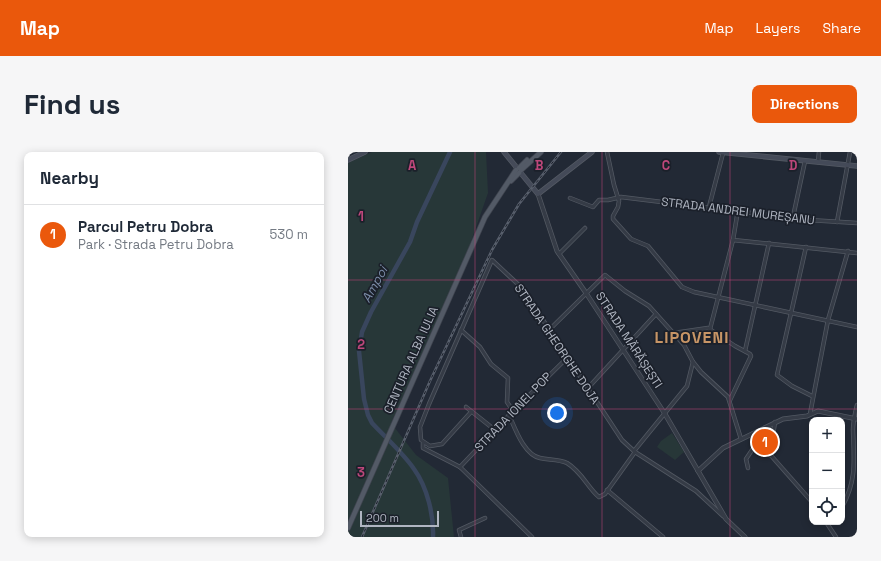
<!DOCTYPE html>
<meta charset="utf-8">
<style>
:root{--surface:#fff;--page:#f6f6f7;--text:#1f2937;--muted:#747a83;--line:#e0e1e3;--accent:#ea580c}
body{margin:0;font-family:"Space Grotesk",sans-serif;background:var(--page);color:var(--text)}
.controls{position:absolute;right:12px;bottom:12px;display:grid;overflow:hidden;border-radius:8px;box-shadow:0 2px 10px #0003}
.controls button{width:36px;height:36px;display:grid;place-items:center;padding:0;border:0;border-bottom:1px solid var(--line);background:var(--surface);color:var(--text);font:20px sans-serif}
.scale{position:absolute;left:12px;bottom:10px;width:79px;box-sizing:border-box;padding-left:4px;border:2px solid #b0b6c2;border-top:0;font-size:11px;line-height:14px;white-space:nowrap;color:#b0b6c2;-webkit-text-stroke:3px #1b202a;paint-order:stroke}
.you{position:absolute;left:209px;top:261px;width:14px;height:14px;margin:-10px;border:3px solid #fff;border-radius:50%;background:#1a73e8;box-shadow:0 0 0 6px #1a73e833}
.badge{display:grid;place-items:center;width:26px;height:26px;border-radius:50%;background:var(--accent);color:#fff;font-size:13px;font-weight:700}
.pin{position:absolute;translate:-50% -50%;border:2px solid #fff;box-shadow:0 1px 4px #0006}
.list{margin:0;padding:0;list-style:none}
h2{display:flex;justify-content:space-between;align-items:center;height:52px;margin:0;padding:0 16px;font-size:17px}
h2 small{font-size:13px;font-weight:400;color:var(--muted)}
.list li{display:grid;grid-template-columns:26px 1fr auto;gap:12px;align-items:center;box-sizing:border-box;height:60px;padding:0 16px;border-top:1px solid var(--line)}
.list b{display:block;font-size:15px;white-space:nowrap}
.list p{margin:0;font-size:13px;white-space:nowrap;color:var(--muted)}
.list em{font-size:13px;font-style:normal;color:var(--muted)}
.icon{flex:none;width:22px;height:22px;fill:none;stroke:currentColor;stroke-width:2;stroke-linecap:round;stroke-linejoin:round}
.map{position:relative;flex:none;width:509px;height:385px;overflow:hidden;border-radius:8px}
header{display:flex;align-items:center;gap:24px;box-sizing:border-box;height:56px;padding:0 20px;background:var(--accent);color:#fff}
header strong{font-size:19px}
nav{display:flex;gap:22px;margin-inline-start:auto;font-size:14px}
.intro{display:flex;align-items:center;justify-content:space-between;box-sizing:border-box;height:96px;padding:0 24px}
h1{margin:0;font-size:28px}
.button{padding:10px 18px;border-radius:8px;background:var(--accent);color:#fff;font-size:14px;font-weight:700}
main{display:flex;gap:24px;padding:0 24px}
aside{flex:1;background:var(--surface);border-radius:8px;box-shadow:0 2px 10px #0003}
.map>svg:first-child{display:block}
.green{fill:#273738}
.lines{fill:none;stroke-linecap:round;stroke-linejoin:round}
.river{stroke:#39465d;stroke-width:4.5}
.minor-casing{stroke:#535963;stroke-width:4.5}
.tertiary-casing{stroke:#535963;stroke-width:5}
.secondary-casing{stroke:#535963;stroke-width:5.5}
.primary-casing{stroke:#3f444f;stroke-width:6}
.minor{stroke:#353b46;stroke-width:3}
.tertiary{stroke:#353b46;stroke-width:3.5}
.secondary{stroke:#444a58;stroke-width:4}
.primary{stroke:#535a66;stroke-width:4.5}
.rail-casing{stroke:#585f6c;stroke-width:2.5}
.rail{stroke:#1b202a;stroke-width:1;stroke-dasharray:3;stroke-linecap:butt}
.grid{fill:none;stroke:#bd477a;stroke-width:1;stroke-opacity:0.55}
.labels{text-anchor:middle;stroke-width:3.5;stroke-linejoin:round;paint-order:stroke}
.street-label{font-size:12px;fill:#b0b6c2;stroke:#1b202a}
.water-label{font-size:13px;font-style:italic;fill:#7b8ca8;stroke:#1b202a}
.district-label{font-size:16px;font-weight:bold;letter-spacing:1px;fill:#c79566;stroke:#1b202a}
.grid-label{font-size:13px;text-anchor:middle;font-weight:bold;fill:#bd477a;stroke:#1b202a;stroke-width:3.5;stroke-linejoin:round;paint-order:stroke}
</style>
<header>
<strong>Map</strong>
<nav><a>Map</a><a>Layers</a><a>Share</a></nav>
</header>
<div class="intro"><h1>Find us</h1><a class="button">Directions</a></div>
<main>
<aside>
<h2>Nearby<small></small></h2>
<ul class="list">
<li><span class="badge">1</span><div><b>Parcul Petru Dobra</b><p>Park · Strada Petru Dobra</p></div><em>530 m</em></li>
</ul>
</aside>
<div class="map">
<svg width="509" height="385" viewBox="0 0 509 385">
<rect width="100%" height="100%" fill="#222935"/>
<g class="green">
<path d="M 24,0 L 138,0 L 140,41 L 119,101 L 43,271 L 68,303 L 100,326 L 106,385 L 0,385 L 0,11 Z"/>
<path d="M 324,281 L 336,300 L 327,308 L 309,295 L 313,289 Z"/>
</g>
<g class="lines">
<path class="river" d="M 85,385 C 86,363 79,335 66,317 C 55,301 38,286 24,271 L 20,263 L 16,247 L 11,199 L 14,180 L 23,160 L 62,90 L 69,70 L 102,0"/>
<defs>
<g id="minor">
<path d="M 259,0 L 266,33 L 271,49 L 270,55 L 265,64 L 265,67 L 283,87 L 300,94 L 334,135 L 346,140 L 509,175"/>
<path d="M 470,10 L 471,0"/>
<path d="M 222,46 L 245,55 L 251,48 L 260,48 L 273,45 L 461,68 L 509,71"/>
<path d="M 361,55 L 375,1"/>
<path d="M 445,65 L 457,9"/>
<path d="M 489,70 L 502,0"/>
<path d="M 385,88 L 509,101"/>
<path d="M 458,95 L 429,223 L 444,234 L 464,244"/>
<path d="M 211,102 L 237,76"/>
<path d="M 362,177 L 385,88 L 390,58"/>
<path d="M 113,178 L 132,195 L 143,212 L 160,226 L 159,250 L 165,259"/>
<path d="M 201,178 L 257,123 L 277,139 L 301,154 L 336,193 L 345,210 L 353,220 L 380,245 L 393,287"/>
<path d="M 326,181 L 360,176 L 387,194 L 402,202 L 403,204 L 382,248"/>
<path d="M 397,199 L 421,91"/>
<path d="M 239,237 L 308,162"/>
<path d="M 118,255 L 147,278"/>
<path d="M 123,260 L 94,292 L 82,294 L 73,288 L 72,275 L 81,252 L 144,108 L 174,136 L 274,288 L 287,300 L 348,339 L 375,364"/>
<path d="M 462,262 L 480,168 L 500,99"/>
<path d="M 161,263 C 167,276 176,303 192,306 C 201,308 211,307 219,311 C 234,320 240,336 251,345 L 257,342 L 287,300"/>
<path d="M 404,282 L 464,350"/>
<path d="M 75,291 L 75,296 L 112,315 L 184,385"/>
<path d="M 286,299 L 339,234 L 345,210"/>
<path d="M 422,303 L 427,270"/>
<path d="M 112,315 L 165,259 L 219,206"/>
<path d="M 400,316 L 398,307 L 410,289"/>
<path d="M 259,338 L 315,385"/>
<path d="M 494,355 C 509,328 506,308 505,278 C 505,269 507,261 509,253"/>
<path d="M 478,370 L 488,385"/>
<path d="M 113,385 L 111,378 L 137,366"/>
</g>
<g id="tertiary">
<path d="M 190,42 L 209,99 L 238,141 L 317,262 L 378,367 L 397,385"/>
<path d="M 350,319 L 375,296 L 435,267 L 459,264 L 470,259 L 509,267"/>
</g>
<g id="secondary">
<path d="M 156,0 L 169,16"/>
<path d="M 371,0 L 509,14"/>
<path d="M 0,8 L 17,0"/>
<path d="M 172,20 L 190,42 L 244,0"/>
</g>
<g id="primary">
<path d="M 171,16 L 179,8"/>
<path d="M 173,18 L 193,0"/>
<path d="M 163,29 L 171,21"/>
<path d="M 0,376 L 137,65 L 168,18"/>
</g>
</defs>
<use href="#minor" class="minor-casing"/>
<use href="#tertiary" class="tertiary-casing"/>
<use href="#secondary" class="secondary-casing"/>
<use href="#primary" class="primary-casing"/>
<use href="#minor" class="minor"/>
<use href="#tertiary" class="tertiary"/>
<use href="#secondary" class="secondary"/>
<use href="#primary" class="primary"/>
<defs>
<path id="rail" d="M 14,385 L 82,229 L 144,98 L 171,52 L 213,0"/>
</defs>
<use href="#rail" class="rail-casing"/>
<use href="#rail" class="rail"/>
</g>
<path class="grid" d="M 127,0 L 127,385M 254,0 L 254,385M 382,0 L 382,385M 0,128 L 509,128M 0,257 L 509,257"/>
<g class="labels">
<g class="street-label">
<text transform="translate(390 59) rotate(7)" y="4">STRADA ANDREI MUREȘANU</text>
<text transform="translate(281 188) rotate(57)" y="4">STRADA MĂRĂȘEȘTI</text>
<text transform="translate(209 192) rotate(56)" y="4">STRADA GHEORGHE DOJA</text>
<text transform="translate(63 208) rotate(-66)" y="4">CENTURA ALBA IULIA</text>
<text transform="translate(165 260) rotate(-46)" y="4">STRADA IONEL POP</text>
</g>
<g class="water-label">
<text transform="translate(26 132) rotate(-61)" y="5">Ampoi</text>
</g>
<g class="district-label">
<text x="344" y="191">LIPOVENI</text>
</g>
</g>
<g class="grid-label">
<text x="64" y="18">A</text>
<text x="191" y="18">B</text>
<text x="318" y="18">C</text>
<text x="445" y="18">D</text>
<text x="13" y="69">1</text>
<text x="13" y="197">2</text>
<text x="13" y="325">3</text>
</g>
</svg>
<div class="controls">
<button>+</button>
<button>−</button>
<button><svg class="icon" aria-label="locate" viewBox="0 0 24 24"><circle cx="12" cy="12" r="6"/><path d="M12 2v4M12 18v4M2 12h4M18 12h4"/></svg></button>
</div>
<div class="scale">200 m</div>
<div class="you"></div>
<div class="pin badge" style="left:417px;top:290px">1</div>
</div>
</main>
